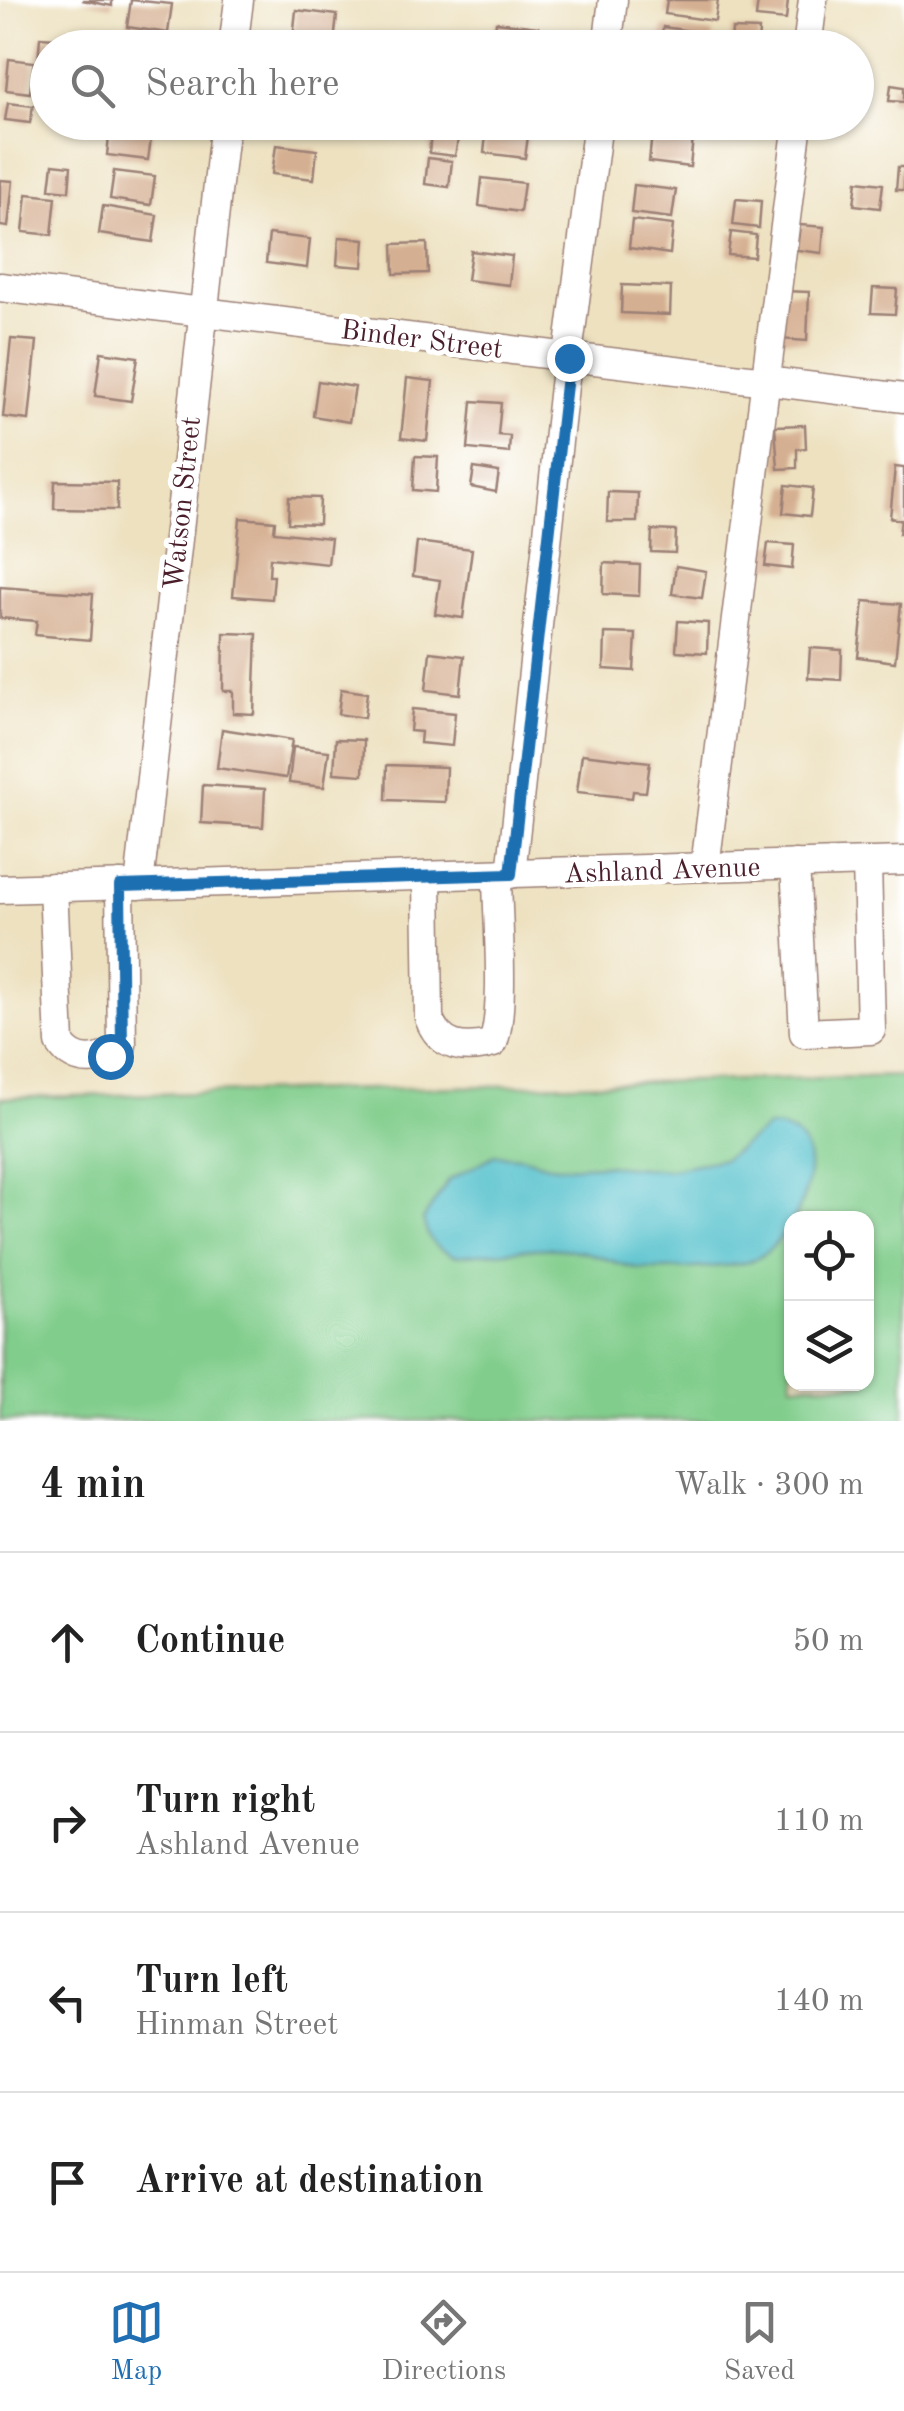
<!DOCTYPE html>
<meta charset="utf-8">
<style>
:root{--surface:#fff;--page:#f6f6f6;--text:#222;--muted:#767676;--line:#e0e0e0;--accent:#1f6fb2}
body{margin:0;font-family:"Old Standard TT",serif;background:var(--page);color:var(--text)}
.controls{position:absolute;right:30px;bottom:30px;display:grid;overflow:hidden;border-radius:20px;box-shadow:0 2px 8px #0004}
.controls button{width:90px;height:90px;display:grid;place-items:center;padding:0;border:0;border-bottom:2px solid var(--line);background:var(--surface);color:var(--text);font:50px sans-serif}
.stop{position:absolute;width:30px;height:30px;margin:-22px;border:8px solid #1f6fb2;border-radius:50%;background:#fff}
.stop.end{background:#1f6fb2;border-color:#fff;box-shadow:0 2px 10px #0008}
.list{margin:0;padding:0;list-style:none}
h2{display:flex;justify-content:space-between;align-items:center;height:130px;margin:0;padding:0 40px;font-size:42px}
h2 small{font-size:32px;font-weight:400;color:var(--muted)}
.list li{display:grid;grid-template-columns:65px 1fr auto;gap:30px;align-items:center;box-sizing:border-box;height:180px;padding:0 40px;border-top:2px solid var(--line)}
.list b{display:block;font-size:38px;white-space:nowrap}
.list p{margin:0;font-size:32px;white-space:nowrap;color:var(--muted)}
.list em{font-size:32px;font-style:normal;color:var(--muted)}
.icon{flex:none;width:55px;height:55px;fill:none;stroke:currentColor;stroke-width:2;stroke-linecap:round;stroke-linejoin:round}
.map{position:relative;flex:none;width:904px;height:1421px;overflow:hidden}
.search{position:absolute;background:var(--surface);box-shadow:0 2px 8px #0004;left:30px;right:30px;top:30px;height:110px;display:flex;align-items:center;gap:25px;box-sizing:border-box;padding:0 35px;border-radius:55px;color:var(--muted);font-size:38px}
.sheet{height:850px;background:var(--surface)}
nav{display:flex;justify-content:space-around;align-items:center;box-sizing:border-box;height:140px;border-top:2px solid var(--line);background:var(--surface);font-size:28px;color:var(--muted)}
nav a{display:grid;justify-items:center;gap:5px}
nav .on{color:var(--accent)}
.map>svg:first-child{display:block}
.green{fill:#81cd8c;stroke:#66765c;stroke-width:2.5;fill-rule:evenodd}
.water{fill:#54c1cc;stroke:#4f707c;stroke-width:2.5}
.building{fill:#d5af91}
.lines{fill:none;stroke-linecap:round;stroke-linejoin:round}
.minor-casing{stroke:#9c8076;stroke-width:31}
.minor{stroke:#fff;stroke-width:28}
.route{stroke:#1f6fb2;stroke-width:12}
.labels{text-anchor:middle;stroke-width:10;stroke-linejoin:round;paint-order:stroke}
.street-label{font-size:28px;fill:#4a1f2b;stroke:#fff}
</style>
<div class="map">
<svg width="904" height="1421" viewBox="0 0 904 1421">
<rect width="100%" height="100%" fill="#fff"/>
<filter id="ink" filterUnits="userSpaceOnUse"><feTurbulence type="fractalNoise" baseFrequency=".01" numOctaves="2"/><feDisplacementMap in="SourceGraphic" scale="20" xChannelSelector="R" yChannelSelector="G"/><feConvolveMatrix kernelMatrix="1 2 1 2 8 2 1 2 1" color-interpolation-filters="sRGB"/></filter>
<filter id="wash" filterUnits="userSpaceOnUse"><feTurbulence type="fractalNoise" baseFrequency=".0048" numOctaves="4" result="noise"/><feDisplacementMap in="SourceGraphic" scale="40" xChannelSelector="R" yChannelSelector="G"/><feGaussianBlur stdDeviation="2.25" result="paint"/><feColorMatrix in="noise" values="0 0 0 0 0 0 0 0 0 0 0 0 0 0 0 0 0 1.4 0 .05"/><feComposite in="paint" operator="in"/></filter>
<g filter="url(#wash)">
<rect width="100%" height="100%" fill="#ede1c0"/>
<path class="green" d="M 904,1076 L 904,1421 L 0,1421 L 0,1098 ZM 792,1218 L 866,1218 L 866,1384 L 792,1384 Z"/>
<path class="water" d="M 768,1127 C 847,1127 797,1252 744,1263 C 725,1267 656,1271 637,1268 C 617,1265 598,1254 578,1251 C 539,1244 494,1254 455,1256 C 434,1248 428,1241 423,1220 L 448,1181 L 495,1155 L 521,1157 L 555,1167 L 605,1165 L 666,1170 L 724,1159 Z"/>
<g id="blocks">
<g class="building">
<path d="M 82,0 L 112,0 L 112,6 Z"/>
<path d="M 131,0 L 172,4 L 168,33 L 127,27 Z"/>
<path d="M 667,0 L 718,0 L 715,21 L 665,14 Z"/>
<path d="M 758,0 L 788,0 L 786,20 L 756,17 Z"/>
<path d="M 296,10 L 337,15 L 334,43 L 293,38 Z"/>
<path d="M 496,22 L 538,27 L 535,48 L 493,48 Z"/>
<path d="M 663,27 L 713,34 L 711,48 L 660,48 Z"/>
<path d="M 732,29 L 759,30 L 758,46 L 731,45 Z"/>
<path d="M 40,37 L 88,40 L 87,48 L 48,48 L 48,77 L 37,76 Z"/>
<path d="M 9,59 L 34,62 L 30,93 L 6,90 Z"/>
<path d="M 891,85 L 904,87 L 904,102 L 889,101 Z"/>
<path d="M 8,103 L 33,106 L 30,123 L 5,120 Z"/>
<path d="M 293,122 L 335,122 L 334,132 L 292,127 Z"/>
<path d="M 487,125 L 529,129 L 525,158 L 484,153 Z"/>
<path d="M 110,127 L 152,132 L 148,160 L 107,155 Z"/>
<path d="M 652,133 L 693,138 L 690,167 L 649,162 Z"/>
<path d="M 431,134 L 458,139 L 455,156 L 429,153 Z"/>
<path d="M 276,145 L 317,150 L 314,179 L 272,174 Z"/>
<path d="M 428,158 L 452,161 L 449,187 L 425,184 Z"/>
<path d="M 53,164 L 71,166 L 69,191 L 50,189 Z"/>
<path d="M 898,167 L 904,167 L 904,190 L 896,190 Z"/>
<path d="M 114,171 L 155,176 L 151,205 L 110,199 Z"/>
<path d="M 482,178 L 524,183 L 520,212 L 479,206 Z"/>
<path d="M 0,180 L 13,181 L 8,227 L 0,226 Z"/>
<path d="M 857,181 L 883,184 L 880,208 L 854,205 Z"/>
<path d="M 634,185 L 676,190 L 672,218 L 631,213 Z"/>
<path d="M 27,194 L 56,197 L 52,235 L 23,232 Z"/>
<path d="M 736,199 L 761,201 L 759,228 L 733,225 Z"/>
<path d="M 103,206 L 157,215 L 153,242 L 99,234 Z"/>
<path d="M 632,220 L 673,225 L 670,254 L 629,248 Z"/>
<path d="M 800,225 L 824,227 L 822,253 L 797,250 Z"/>
<path d="M 731,232 L 756,235 L 754,257 L 728,255 Z"/>
<path d="M 269,234 L 310,239 L 307,268 L 266,263 Z"/>
<path d="M 339,237 L 365,239 L 363,267 L 337,265 Z"/>
<path d="M 427,243 L 428,273 L 394,274 L 393,244 Z"/>
<path d="M 471,251 L 512,256 L 509,285 L 467,280 Z"/>
<path d="M 622,285 L 671,287 L 670,315 L 621,313 Z"/>
<path d="M 873,288 L 897,289 L 895,314 L 871,313 Z"/>
<path d="M 783,291 L 809,292 L 807,341 L 780,339 Z"/>
<path d="M 11,339 L 37,341 L 29,420 L 3,417 Z"/>
<path d="M 101,352 L 138,357 L 131,401 L 95,396 Z"/>
<path d="M 407,378 L 433,381 L 427,441 L 401,438 Z"/>
<path d="M 318,381 L 355,387 L 349,422 L 313,416 Z"/>
<path d="M 472,401 L 501,403 L 498,435 L 510,436 L 509,453 L 468,449 Z"/>
<path d="M 805,425 L 806,448 L 797,449 L 797,468 L 778,469 L 775,426 Z"/>
<path d="M 415,456 L 438,457 L 436,492 L 413,490 Z"/>
<path d="M 895,467 L 904,468 L 904,534 L 899,534 L 901,520 L 890,518 Z"/>
<path d="M 474,468 L 499,472 L 496,492 L 471,487 Z"/>
<path d="M 55,481 L 117,482 L 117,510 L 54,509 Z"/>
<path d="M 786,485 L 813,488 L 810,516 L 783,513 Z"/>
<path d="M 608,492 L 638,493 L 637,522 L 607,522 Z"/>
<path d="M 289,497 L 320,498 L 319,524 L 288,523 Z"/>
<path d="M 240,518 L 275,521 L 274,532 L 331,538 L 328,564 L 270,558 L 269,576 L 274,576 L 272,599 L 233,596 Z"/>
<path d="M 652,530 L 676,531 L 675,553 L 651,552 Z"/>
<path d="M 417,542 L 472,549 L 463,618 L 435,614 L 440,580 L 413,576 Z"/>
<path d="M 768,543 L 794,545 L 792,569 L 765,566 Z"/>
<path d="M 604,563 L 640,565 L 639,596 L 603,594 Z"/>
<path d="M 676,566 L 706,571 L 702,598 L 672,594 Z"/>
<path d="M 0,587 L 93,594 L 90,640 L 35,635 L 37,621 L 0,618 Z"/>
<path d="M 864,601 L 901,604 L 895,662 L 858,657 Z"/>
<path d="M 678,621 L 708,623 L 707,653 L 676,651 Z"/>
<path d="M 224,633 L 257,634 L 254,714 L 233,713 L 233,691 L 223,691 Z"/>
<path d="M 605,633 L 636,634 L 634,671 L 604,669 Z"/>
<path d="M 810,648 L 842,650 L 841,680 L 808,678 Z"/>
<path d="M 430,652 L 464,656 L 460,694 L 426,690 Z"/>
<path d="M 341,689 L 367,693 L 364,718 L 338,714 Z"/>
<path d="M 412,709 L 455,713 L 452,746 L 420,743 L 421,732 L 410,731 Z"/>
<path d="M 222,729 L 292,740 L 286,778 L 217,768 Z"/>
<path d="M 336,739 L 364,740 L 363,775 L 334,773 Z"/>
<path d="M 293,747 L 329,751 L 324,787 L 289,783 Z"/>
<path d="M 582,754 L 650,762 L 646,792 L 633,791 L 632,798 L 577,792 Z"/>
<path d="M 387,765 L 446,767 L 445,802 L 386,800 Z"/>
<path d="M 203,785 L 265,789 L 263,827 L 201,823 Z"/>
</g>
</g>
</g>
<g filter="url(#ink)">
<use href="#blocks" fill-opacity="0" stroke="#9c8076" stroke-width="2.5"/>
<g class="lines">
<defs>
<g id="minor">
<path d="M 233,48 L 239,0"/>
<path d="M 607,48 L 613,0"/>
<path d="M 807,48 L 813,0"/>
<path d="M 0,287 L 904,398"/>
<path d="M 795,864 L 804,1033 L 871,1030 L 867,862"/>
<path d="M 705,867 L 798,122"/>
<path d="M 511,874 L 564,386 L 598,122"/>
<path d="M 427,876 L 429,1018 C 440,1048 464,1051 493,1043 C 506,1009 497,915 497,874"/>
<path d="M 139,885 L 225,122"/>
<path d="M 53,887 L 60,1043 C 75,1067 103,1063 122,1045 L 120,885"/>
<path d="M 0,889 L 904,861"/>
</g>
</defs>
<use href="#minor" class="minor-casing"/>
<use href="#minor" class="minor"/>
</g>
</g>
<g class="lines" filter="url(#ink)">
<path class="route" d="M 110,1056 L 122,1046 L 120,886 L 511,874 L 569,358"/>
</g>
<g class="labels">
<g class="street-label">
<text transform="translate(422 338) rotate(7)" y="10">Binder Street</text>
<text transform="translate(181 503) rotate(-84)" y="10">Watson Street</text>
<text transform="translate(662 869) rotate(-2)" y="10">Ashland Avenue</text>
</g>
</g>
</svg>
<div class="controls">
<button><svg class="icon" aria-label="locate" viewBox="0 0 24 24"><circle cx="12" cy="12" r="6"/><path d="M12 2v4M12 18v4M2 12h4M18 12h4"/></svg></button>
<button><svg class="icon" aria-label="layers" viewBox="0 0 24 24"><path d="M12 4l9 5-9 5-9-5zM3 14l9 5 9-5"/></svg></button>
</div>
<div class="stop" style="left:110px;top:1056px"></div>
<div class="stop end" style="left:569px;top:358px"></div>
<div class="search"><svg class="icon" aria-label="search" viewBox="0 0 24 24"><circle cx="10" cy="10" r="6"/><path d="M15 15l6 6"/></svg>Search here</div>
</div>
<section class="sheet">
<h2>4 min<small>Walk · 300 m</small></h2>
<ul class="list">
<li><svg class="icon" aria-label="ahead" viewBox="0 0 24 24"><path d="M12 20V5M6 11l6-6 6 6"/></svg><div><b>Continue</b></div><em>50 m</em></li>
<li><svg class="icon" aria-label="right" viewBox="0 0 24 24"><path d="M7 20v-9h11M14 6l5 5-5 5"/></svg><div><b>Turn right</b><p>Ashland Avenue</p></div><em>110 m</em></li>
<li><svg class="icon" aria-label="left" viewBox="0 0 24 24"><path d="M17 20v-9H6M10 6l-5 5 5 5"/></svg><div><b>Turn left</b><p>Hinman Street</p></div><em>140 m</em></li>
<li><svg class="icon" aria-label="arrive" viewBox="0 0 24 24"><path d="M6 21V4h12l-3 4 3 4H6"/></svg><div><b>Arrive at destination</b></div></li>
</ul>
</section>
<nav>
<a class="on"><svg class="icon" aria-label="map" viewBox="0 0 24 24"><path d="M3 6l6-2 6 2 6-2v14l-6 2-6-2-6 2zM9 4v14M15 6v14"/></svg>Map</a>
<a><svg class="icon" aria-label="directions" viewBox="0 0 24 24"><path d="M12 3l9 9-9 9-9-9zM9 14v-3h6M13 9l2 2-2 2"/></svg>Directions</a>
<a><svg class="icon" aria-label="saved" viewBox="0 0 24 24"><path d="M7 4h10v16l-5-4-5 4z"/></svg>Saved</a>
</nav>
